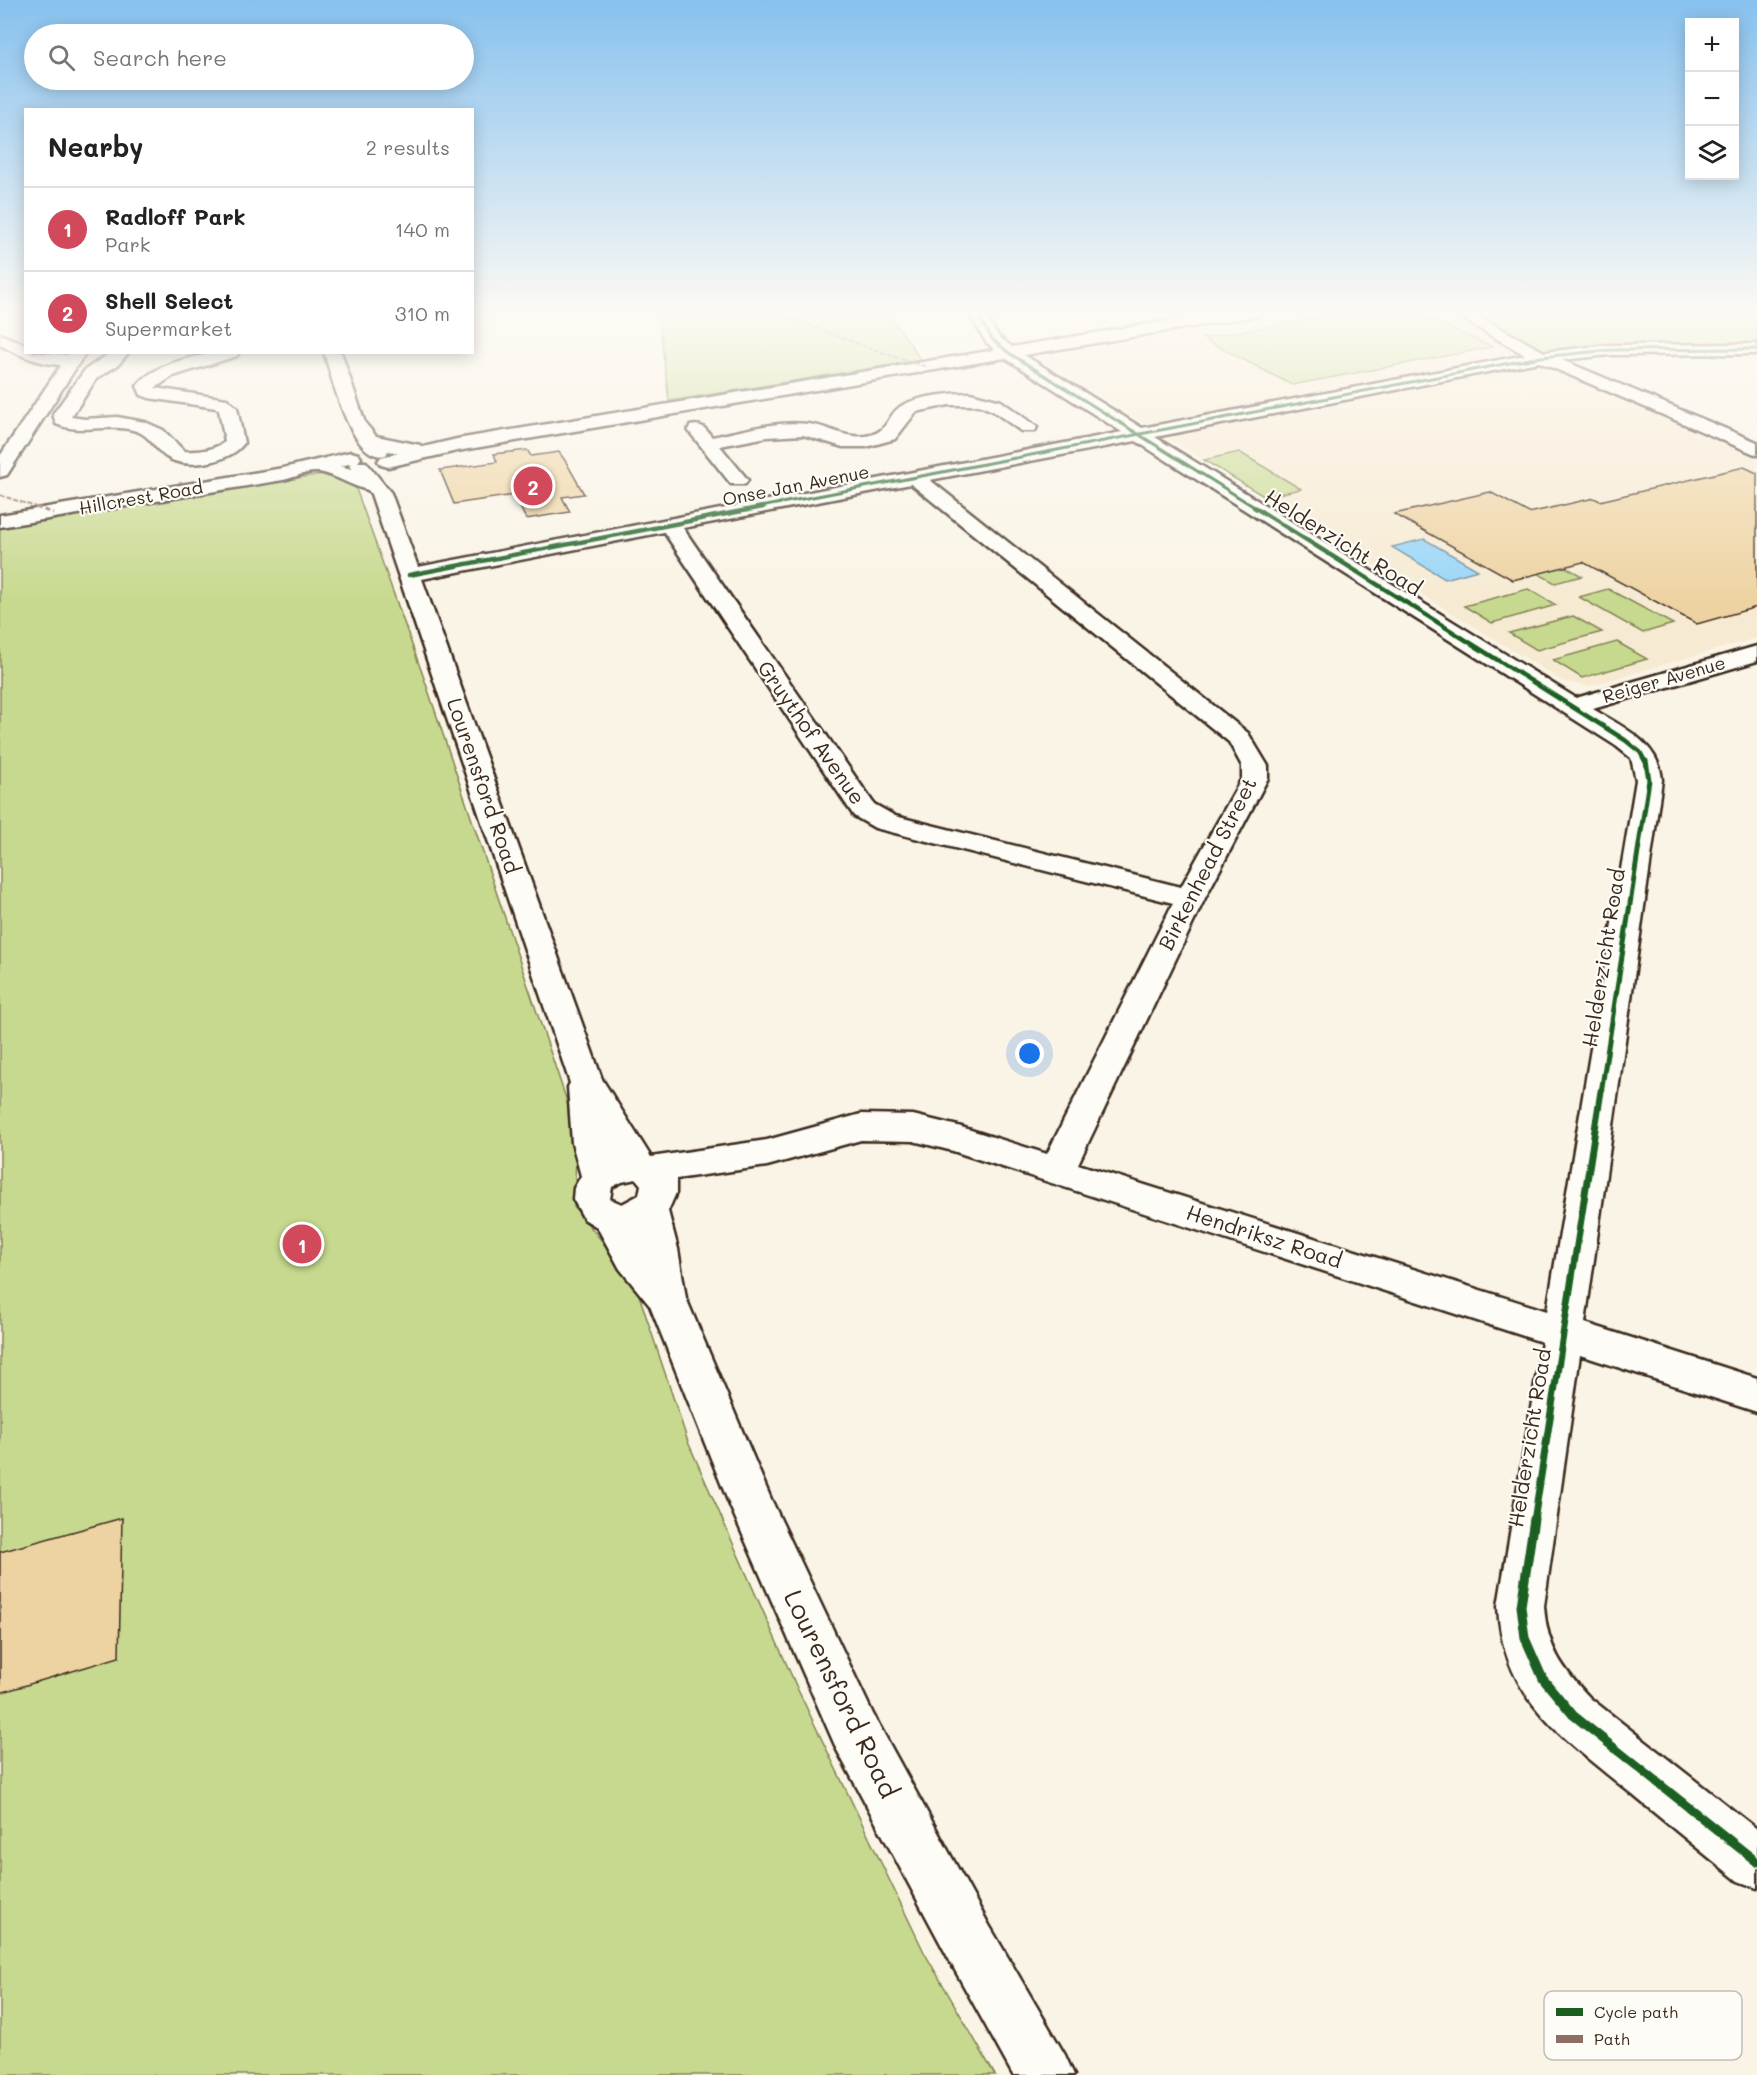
<!DOCTYPE html>
<meta charset="utf-8">
<style>
:root{--surface:#fff;--page:#f2f2f2;--text:#222;--muted:#767676;--line:#e0e0e0;--accent:#d1495b}
body{margin:0;font-family:Mali,sans-serif;background:var(--page);color:var(--text)}
.controls{position:absolute;right:18px;top:18px;display:grid;overflow:hidden;border-radius:0px;box-shadow:0 3px 15px #0003}
.controls button{width:54px;height:54px;display:grid;place-items:center;padding:0;border:0;border-bottom:2px solid var(--line);background:var(--surface);color:var(--text);font:30px sans-serif}
.you{position:absolute;left:1030px;top:1054px;width:21px;height:21px;margin:-15px;border:4px solid #fff;border-radius:50%;background:#1a73e8;box-shadow:0 0 0 9px #1a73e833}
.badge{display:grid;place-items:center;width:39px;height:39px;border-radius:50%;background:var(--accent);color:#fff;font-size:20px;font-weight:700}
.pin{position:absolute;translate:-50% -50%;border:3px solid #fff;box-shadow:0 2px 6px #0006}
.list{margin:0;padding:0;list-style:none}
h2{display:flex;justify-content:space-between;align-items:center;height:78px;margin:0;padding:0 24px;font-size:26px}
h2 small{font-size:20px;font-weight:400;color:var(--muted)}
.list li{display:grid;grid-template-columns:39px 1fr auto;gap:18px;align-items:center;box-sizing:border-box;height:84px;padding:0 24px;border-top:2px solid var(--line)}
.list b{display:block;font-size:22px;white-space:nowrap}
.list p{margin:0;font-size:20px;white-space:nowrap;color:var(--muted)}
.list em{font-size:20px;font-style:normal;color:var(--muted)}
.icon{flex:none;width:33px;height:33px;fill:none;stroke:currentColor;stroke-width:2;stroke-linecap:round;stroke-linejoin:round}
.map{position:relative;flex:none;width:1757px;height:2075px;overflow:hidden}
.search{position:absolute;background:var(--surface);box-shadow:0 3px 15px #0003;left:24px;top:24px;width:450px;height:66px;display:flex;align-items:center;gap:15px;box-sizing:border-box;padding:0 21px;border-radius:33px;color:var(--muted);font-size:22px}
.panel{position:absolute;background:var(--surface);box-shadow:0 3px 15px #0003;left:24px;top:108px;width:450px;height:246px;border-radius:0px}
.map>svg:first-child{display:block}
.built{fill:#f6ead2}
.green{fill:#c7d98e;stroke:#818256;stroke-width:1.5}
.water{fill:#97d5f8;stroke:#7291a1;stroke-width:1.5}
.building{fill:#eed3a2;stroke:#3b2a1e;stroke-width:1.5}
.lines{fill:none;stroke-linecap:round;stroke-linejoin:round}
.minor-casing{stroke:#3b2a1e;stroke-width:5}
.tertiary-casing{stroke:#3b2a1e;stroke-width:5}
.minor{fill:#fdfcf7;fill-rule:evenodd}
.tertiary{fill:#fdfcf7;fill-rule:evenodd}
.quiet-far1{stroke:#8d6e63;stroke-width:2;stroke-dasharray:5 2;stroke-linecap:butt}
.quiet{stroke:#8d6e63;stroke-width:3;stroke-dasharray:6 3;stroke-linecap:butt}
.cycleway-far4-casing{stroke:#fdfcf7;stroke-width:5}
.cycleway-far3-casing{stroke:#fdfcf7;stroke-width:8}
.cycleway-far2-casing{stroke:#fdfcf7;stroke-width:9}
.cycleway-far1-casing{stroke:#fdfcf7;stroke-width:10}
.cycleway-casing{stroke:#fdfcf7;stroke-width:13}
.cycleway-far4{stroke:#1b5e20;stroke-width:3}
.cycleway-far3{stroke:#1b5e20;stroke-width:4.5}
.cycleway-far2{stroke:#1b5e20;stroke-width:5}
.cycleway-far1{stroke:#1b5e20;stroke-width:7}
.cycleway{stroke:#1b5e20;stroke-width:9}
.labels{text-anchor:middle;stroke-width:4.5;stroke-linejoin:round;paint-order:stroke}
.far-street-label{font-size:18px;fill:#3b2a1e;stroke:#fdfcf7}
.street-label{font-size:21px;fill:#3b2a1e;stroke:#fdfcf7}
.near-street-label{font-size:26px;fill:#3b2a1e;stroke:#fdfcf7}
.key{fill:#fdfcf7;stroke:#c3bdb6;stroke-width:1.5}
.key-label{font-size:16px;fill:#3b2a1e}
</style>
<div class="map">
<svg width="1757" height="2075" viewBox="0 0 1757 2075">
<rect width="100%" height="100%" fill="#faf4e6"/>
<filter id="ink" filterUnits="userSpaceOnUse"><feTurbulence type="fractalNoise" baseFrequency=".0167" numOctaves="2"/><feDisplacementMap in="SourceGraphic" scale="12" xChannelSelector="R" yChannelSelector="G"/><feConvolveMatrix kernelMatrix="1 2 1 2 8 2 1 2 1" color-interpolation-filters="sRGB"/></filter>
<g filter="url(#ink)">
<path class="built" d="M 1304,311 L 1444,311 L 1543,366 L 1757,458 L 1757,638 L 1589,686 L 1564,682 L 1038,358 Z"/>
<g class="green">
<path d="M 658,311 L 883,311 L 902,332 L 921,360 L 669,401 Z"/>
<path d="M 1355,311 L 1411,311 L 1493,347 L 1292,385 L 1202,338 Z"/>
<path d="M 1467,311 L 1757,311 L 1757,345 L 1544,350 L 1534,347 Z"/>
<path d="M 1239,452 L 1301,489 L 1265,497 L 1204,460 Z"/>
<path d="M 323,474 L 332,474 L 355,486 L 425,681 L 577,1131 L 574,1207 L 634,1280 L 688,1442 L 798,1690 L 924,1952 L 995,2075 L 0,2075 L 0,528 Z"/>
<path d="M 1525,545 L 1582,576 L 1555,583 L 1498,551 Z"/>
<path d="M 1528,589 L 1556,605 L 1492,623 L 1464,606 Z"/>
<path d="M 1608,589 L 1673,624 L 1643,633 L 1579,597 Z"/>
<path d="M 1573,616 L 1602,632 L 1537,650 L 1509,633 Z"/>
<path d="M 1617,642 L 1647,659 L 1582,678 L 1553,660 Z"/>
</g>
<path class="water" d="M 1424,539 L 1478,570 L 1445,579 L 1392,547 Z"/>
<g class="building">
<path d="M 527,450 L 531,456 L 559,452 L 566,462 L 584,494 L 562,497 L 570,512 L 526,519 L 514,495 L 454,504 L 440,470 L 497,462 L 494,454 Z"/>
<path d="M 1744,467 L 1757,473 L 1757,607 L 1697,624 L 1583,562 L 1513,580 L 1394,514 L 1490,492 L 1529,513 L 1594,498 L 1600,501 Z"/>
<path d="M 122,1518 L 119,1657 L 0,1693 L 0,1552 Z"/>
</g>
<g class="lines">
<defs>
<g id="minor">
<path d="M 967,311 L 983,311 L 998,336 L 1012,347 L 1226,311 L 1264,311 L 1256,316 L 1024,355 L 1142,428 L 1525,355 L 1449,311 L 1469,311 L 1544,352 L 1610,345 L 1757,344 L 1757,354 L 1610,355 L 1562,360 L 1757,442 L 1757,455 L 1539,362 L 1155,437 L 1576,698 L 1757,646 L 1757,661 L 1593,709 C 1622,727 1659,742 1662,780 L 1585,1323 L 1757,1378 L 1757,1412 L 1580,1355 L 1544,1606 C 1547,1648 1562,1668 1590,1698 L 1757,1829 L 1757,1888 L 1738,1881 C 1701,1851 1664,1821 1628,1791 C 1563,1738 1502,1698 1498,1606 L 1542,1342 L 953,1151 L 913,1141 L 861,1140 L 767,1166 L 676,1179 L 676,1193 L 668,1211 L 678,1249 L 686,1298 L 771,1499 L 873,1714 L 989,1925 L 1065,2055 L 1074,2075 L 1013,2075 L 951,1963 L 837,1750 L 728,1501 L 650,1306 L 620,1269 L 597,1227 L 584,1219 L 573,1199 L 574,1188 L 581,1176 L 572,1143 L 568,1087 L 570,1083 L 371,494 L 349,466 L 352,462 L 366,462 L 391,493 L 418,567 L 1122,432 L 1005,358 L 457,451 L 388,467 L 381,465 L 378,461 L 381,457 L 457,439 L 995,350 L 986,342 ZM 1136,441 L 1616,746 L 1631,758 L 1636,780 L 1547,1311 L 1078,1164 L 1205,898 L 1268,778 L 1268,766 L 1248,733 L 930,480 ZM 911,484 L 1229,742 L 1242,766 L 1242,778 L 1181,887 L 895,816 L 874,804 L 683,528 ZM 664,532 L 854,816 L 875,828 L 1173,903 L 1047,1154 L 958,1126 L 913,1115 L 861,1114 L 767,1140 L 651,1157 L 602,1079 L 422,579 ZM 636,1179 L 641,1185 L 639,1195 L 622,1204 L 610,1199 L 612,1187 L 622,1182 Z"/>
<path d="M 0,334 L 26,345 L 26,352 L 68,355 L 69,352 L 86,352 L 7,475 L 0,477 L 0,456 L 61,365 C 39,364 19,355 0,345 Z"/>
<path d="M 111,352 L 129,352 L 118,365 L 97,378 L 71,417 L 85,419 L 117,417 L 145,422 L 163,430 L 184,451 C 199,452 213,450 225,442 L 219,410 L 216,408 L 149,398 L 141,395 L 137,386 C 155,361 210,352 239,352 L 237,356 L 173,376 L 155,388 L 227,399 L 237,408 L 244,443 C 231,462 188,470 168,458 C 154,450 151,434 133,430 C 106,423 81,435 56,424 L 53,414 L 85,370 Z"/>
<path d="M 970,393 L 1001,401 L 1037,427 L 1035,431 L 1021,431 L 993,411 L 979,405 L 949,405 L 916,412 L 895,439 L 866,447 L 843,447 L 803,435 L 767,437 L 720,446 L 748,480 L 745,484 L 731,484 L 688,430 L 690,426 C 702,423 705,428 712,437 C 743,431 776,420 808,424 C 829,426 844,439 866,436 C 891,432 886,414 903,405 C 919,396 952,393 970,393 Z"/>
</g>
<g id="tertiary">
<path d="M 324,352 L 341,352 L 365,423 L 376,436 L 420,445 L 423,449 L 420,453 L 413,455 L 388,451 L 386,455 C 352,464 332,378 324,352 Z"/>
<path d="M 351,452 L 358,454 L 361,458 L 358,462 L 340,466 C 354,470 375,474 384,486 L 381,490 C 362,495 336,473 317,472 C 307,471 293,478 283,480 L 0,527 L 0,515 L 283,468 Z"/>
</g>
</defs>
<use href="#minor" class="minor-casing"/>
<use href="#tertiary" class="tertiary-casing"/>
<use href="#minor" class="minor"/>
<use href="#tertiary" class="tertiary"/>
<g class="quiet-far1">
<path d="M 769,311 C 822,329 874,352 928,367"/>
<path d="M 0,495 L 39,508"/>
</g>
<path class="quiet" d="M 35,507 L 53,513"/>
<defs>
<g id="cycleway-far4">
<path d="M 975,311 L 992,339 L 1009,353 L 1256,508"/>
<path d="M 755,508 L 1541,357 L 1610,350 L 1757,349"/>
</g>
<g id="cycleway-far3">
<path d="M 1254,507 L 1625,740 L 1640,752 L 1646,763"/>
<path d="M 409,575 L 763,507"/>
</g>
<path id="cycleway-far2" d="M 1601,1093 L 1649,780 L 1646,761"/>
<path id="cycleway-far1" d="M 1534,1521 L 1601,1091"/>
<path id="cycleway" d="M 1534,1519 L 1521,1606 L 1525,1638 L 1543,1679 L 1573,1715 L 1757,1862"/>
</defs>
<use href="#cycleway-far4" class="cycleway-far4-casing"/>
<use href="#cycleway-far3" class="cycleway-far3-casing"/>
<use href="#cycleway-far2" class="cycleway-far2-casing"/>
<use href="#cycleway-far1" class="cycleway-far1-casing"/>
<use href="#cycleway" class="cycleway-casing"/>
<use href="#cycleway-far4" class="cycleway-far4"/>
<use href="#cycleway-far3" class="cycleway-far3"/>
<use href="#cycleway-far2" class="cycleway-far2"/>
<use href="#cycleway-far1" class="cycleway-far1"/>
<use href="#cycleway" class="cycleway"/>
</g>
</g>
<linearGradient id="sky" x2="0" y2="1"><stop stop-color="#87c1ee"/><stop offset="0.52" stop-color="#fdfaf4"/><stop offset="1" stop-color="#fdfaf4" stop-opacity="0"/></linearGradient>
<rect width="1757" height="602" fill="url(#sky)"/>
<g class="labels">
<g class="far-street-label">
<text transform="translate(796 486) rotate(-11)" y="6">Onse Jan Avenue</text>
<text transform="translate(141 498) rotate(-10)" y="6">Hillcrest Road</text>
<text transform="translate(1664 680) rotate(-16)" y="6">Reiger Avenue</text>
</g>
<g class="street-label">
<text transform="translate(1343 543) rotate(32)" y="7">Helderzicht Road</text>
<text transform="translate(811 733) rotate(55)" y="7">Gruythof Avenue</text>
<text transform="translate(483 786) rotate(71)" y="7">Lourensford Road</text>
<text transform="translate(1208 864) rotate(-63)" y="7">Birkenhead Street</text>
<text transform="translate(1604 958) rotate(-81)" y="7">Helderzicht Road</text>
<text transform="translate(1264 1237) rotate(18)" y="7">Hendriksz Road</text>
<text transform="translate(1530 1438) rotate(-81)" y="7">Helderzicht Road</text>
</g>
<g class="near-street-label">
<text transform="translate(841 1694) rotate(64)" y="9">Lourensford Road</text>
</g>
</g>
<rect x="1544" y="1991" width="198" height="69" rx="9" class="key"/>
<rect x="1556" y="2008" width="27" height="8" fill="#1b5e20"/>
<rect x="1556" y="2035" width="27" height="8" fill="#8d6e63"/>
<g class="key-label">
<text x="1594" y="2018">Cycle path</text>
<text x="1594" y="2045">Path</text>
</g>
</svg>
<div class="controls">
<button>+</button>
<button>−</button>
<button><svg class="icon" aria-label="layers" viewBox="0 0 24 24"><path d="M12 4l9 5-9 5-9-5zM3 14l9 5 9-5"/></svg></button>
</div>
<div class="you"></div>
<div class="pin badge" style="left:302px;top:1244px">1</div>
<div class="pin badge" style="left:533px;top:486px">2</div>
<div class="search"><svg class="icon" aria-label="search" viewBox="0 0 24 24"><circle cx="10" cy="10" r="6"/><path d="M15 15l6 6"/></svg>Search here</div>
<section class="panel">
<h2>Nearby<small>2 results</small></h2>
<ul class="list">
<li><span class="badge">1</span><div><b>Radloff Park</b><p>Park</p></div><em>140 m</em></li>
<li><span class="badge">2</span><div><b>Shell Select</b><p>Supermarket</p></div><em>310 m</em></li>
</ul>
</section>
</div>
